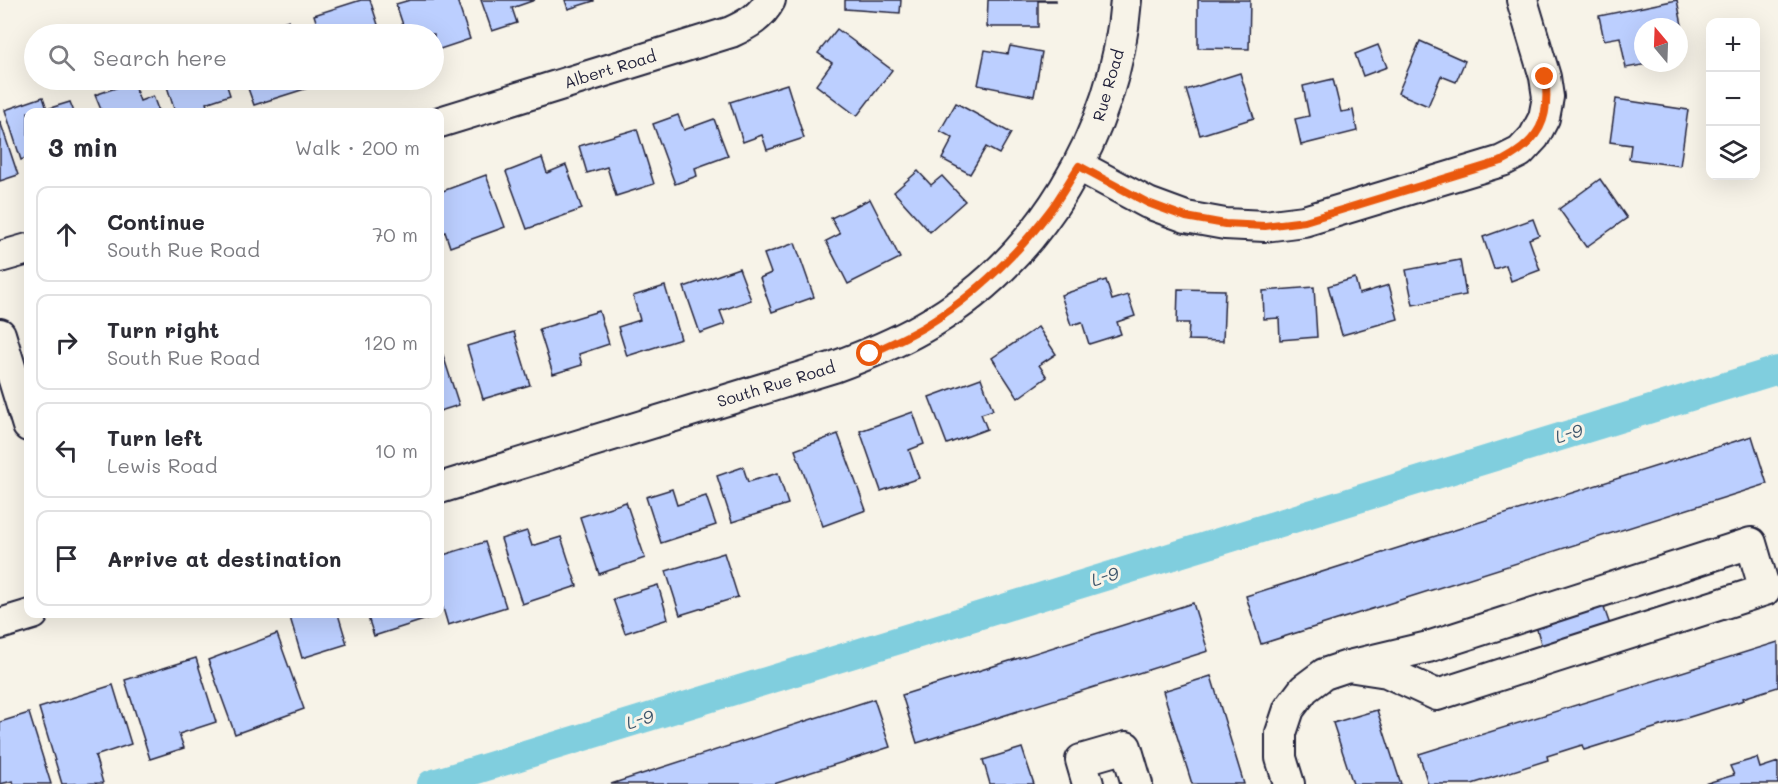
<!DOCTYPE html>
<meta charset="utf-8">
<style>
:root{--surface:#fff;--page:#f2f2f3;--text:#2b2b33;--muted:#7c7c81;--line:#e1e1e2}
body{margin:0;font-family:Mali,sans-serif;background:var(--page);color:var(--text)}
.controls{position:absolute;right:18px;top:18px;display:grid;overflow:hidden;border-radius:12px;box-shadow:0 6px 24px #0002}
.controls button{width:54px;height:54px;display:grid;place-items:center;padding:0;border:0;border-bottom:2px solid var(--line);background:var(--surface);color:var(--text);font:30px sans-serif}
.compass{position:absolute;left:1634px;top:18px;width:54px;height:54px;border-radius:50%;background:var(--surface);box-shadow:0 6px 24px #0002;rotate:341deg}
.stop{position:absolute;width:18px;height:18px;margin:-14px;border:4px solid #ea580c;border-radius:50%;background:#fff}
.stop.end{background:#ea580c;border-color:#fff;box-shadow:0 2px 6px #0008}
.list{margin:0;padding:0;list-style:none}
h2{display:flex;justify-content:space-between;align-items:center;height:78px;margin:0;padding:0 24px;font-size:26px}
h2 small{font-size:20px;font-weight:400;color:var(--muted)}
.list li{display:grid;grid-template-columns:39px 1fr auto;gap:18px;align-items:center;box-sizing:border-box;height:96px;margin:0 12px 12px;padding:0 12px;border:2px solid var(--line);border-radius:12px}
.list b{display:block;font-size:22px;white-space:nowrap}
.list p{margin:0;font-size:20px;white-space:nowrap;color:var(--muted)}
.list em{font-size:20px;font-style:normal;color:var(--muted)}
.icon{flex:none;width:33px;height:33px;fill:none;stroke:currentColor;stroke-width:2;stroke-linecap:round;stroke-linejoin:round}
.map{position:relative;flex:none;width:1778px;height:784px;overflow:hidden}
.search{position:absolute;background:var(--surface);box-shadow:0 6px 24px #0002;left:24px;top:24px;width:420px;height:66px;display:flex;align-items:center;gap:15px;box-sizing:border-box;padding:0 21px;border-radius:33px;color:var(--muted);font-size:22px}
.panel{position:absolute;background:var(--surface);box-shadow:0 6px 24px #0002;left:24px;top:108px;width:420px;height:510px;border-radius:12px}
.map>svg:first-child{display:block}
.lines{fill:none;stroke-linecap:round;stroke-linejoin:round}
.canal{stroke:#80cede;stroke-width:28}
.building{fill:#bccfff;stroke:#22223b;stroke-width:1.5}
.minor-casing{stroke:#22223b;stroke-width:34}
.minor{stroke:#f7f3e8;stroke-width:30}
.route{stroke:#ea580c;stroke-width:8}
.labels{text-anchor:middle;stroke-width:6;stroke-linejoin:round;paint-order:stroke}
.street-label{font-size:16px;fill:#22223b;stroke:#f7f3e8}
.water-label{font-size:18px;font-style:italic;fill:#3e566c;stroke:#f7f3e8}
</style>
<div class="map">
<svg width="1778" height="784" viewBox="0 0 1778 784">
<rect width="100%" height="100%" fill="#f7f3e8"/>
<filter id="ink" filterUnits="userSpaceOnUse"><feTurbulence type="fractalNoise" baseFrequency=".0167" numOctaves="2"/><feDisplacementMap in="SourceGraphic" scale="12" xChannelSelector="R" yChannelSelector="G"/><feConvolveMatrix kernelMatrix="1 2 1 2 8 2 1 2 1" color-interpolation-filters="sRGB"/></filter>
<g filter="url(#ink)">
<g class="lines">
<path class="canal" d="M 431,784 L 1778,370"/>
</g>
<g class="building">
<path d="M 361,0 L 370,0 L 381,34 L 320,34 L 314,15 Z"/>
<path d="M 410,0 L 457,0 L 470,39 L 434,51 L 434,34 L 406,34 L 396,4 Z"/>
<path d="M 481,0 L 535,0 L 512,8 L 517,23 L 492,31 Z"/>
<path d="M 565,0 L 594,0 L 594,1 L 568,9 Z"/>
<path d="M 845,0 L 901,0 L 900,13 L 845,9 Z"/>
<path d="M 988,0 L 1056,0 L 1056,1 L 1038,1 L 1038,27 L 987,27 Z"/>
<path d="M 1198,0 L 1250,0 L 1249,49 L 1198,48 Z"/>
<path d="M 1677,0 L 1683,30 L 1679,31 L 1679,27 L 1643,27 L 1643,63 L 1653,63 L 1626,68 L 1620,37 L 1604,40 L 1599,16 Z"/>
<path d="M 289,20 L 294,34 L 246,34 Z"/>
<path d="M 837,29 L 892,70 L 857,116 L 816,85 L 832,63 L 818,53 Z"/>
<path d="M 1420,41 L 1465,61 L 1456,82 L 1441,76 L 1428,106 L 1398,93 Z"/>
<path d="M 1378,45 L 1387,67 L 1363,76 L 1355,54 Z"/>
<path d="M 1010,46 L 1042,52 L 1034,96 L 978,85 L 985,50 L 1008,54 Z"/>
<path d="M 1240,73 L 1254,118 L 1200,135 L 1186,90 Z"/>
<path d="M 1333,79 L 1341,112 L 1353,110 L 1357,131 L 1301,145 L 1295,119 L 1309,116 L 1303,86 Z"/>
<path d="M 165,80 L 225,80 L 230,95 L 206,103 L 209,112 L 175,112 Z"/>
<path d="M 245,80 L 308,80 L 311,87 L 254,105 Z"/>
<path d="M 133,82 L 140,101 L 153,96 L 159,112 L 102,112 L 95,95 Z"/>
<path d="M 787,84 L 804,138 L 767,150 L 762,135 L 743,142 L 730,102 Z"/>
<path d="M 43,97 L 47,109 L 70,102 L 74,112 L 28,112 L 28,157 L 21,160 L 5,110 Z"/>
<path d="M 1616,99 L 1688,110 L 1680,166 L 1629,159 L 1631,145 L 1610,142 Z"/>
<path d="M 956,103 L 1011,133 L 999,154 L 986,147 L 970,174 L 942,159 L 953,138 L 940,131 Z"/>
<path d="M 678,115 L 684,130 L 714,119 L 728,156 L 695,168 L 697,176 L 675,184 L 653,124 Z"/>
<path d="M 0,121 L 18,175 L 0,181 Z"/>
<path d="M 637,129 L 654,184 L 616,196 L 607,167 L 587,173 L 579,146 Z"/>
<path d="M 542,158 L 547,173 L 566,165 L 582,209 L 527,229 L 506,172 Z"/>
<path d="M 918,171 L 931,185 L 942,176 L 965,201 L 930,232 L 894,192 Z"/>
<path d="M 486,175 L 505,227 L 450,247 L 445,232 L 440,234 L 440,192 Z"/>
<path d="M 1600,179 L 1627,218 L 1586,247 L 1559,209 Z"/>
<path d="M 870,199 L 900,258 L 848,284 L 826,241 L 840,234 L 831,218 Z"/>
<path d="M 1533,219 L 1539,235 L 1529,239 L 1540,270 L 1511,281 L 1506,265 L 1494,269 L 1483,237 Z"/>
<path d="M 795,243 L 814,297 L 772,312 L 760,278 L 771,273 L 764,254 Z"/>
<path d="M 1460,260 L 1466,295 L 1413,305 L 1406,270 Z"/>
<path d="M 739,268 L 751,300 L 720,311 L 725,324 L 700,333 L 684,287 Z"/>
<path d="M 1355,278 L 1359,294 L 1389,285 L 1398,319 L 1342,335 L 1328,286 Z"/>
<path d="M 1106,280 L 1112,300 L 1128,295 L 1135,316 L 1117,322 L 1121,334 L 1089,344 L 1082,322 L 1071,325 L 1061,295 Z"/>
<path d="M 665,286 L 681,339 L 627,356 L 618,327 L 640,320 L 633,296 Z"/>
<path d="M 1314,287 L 1317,337 L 1280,340 L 1279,318 L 1264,319 L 1263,291 Z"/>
<path d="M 1178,289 L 1225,290 L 1223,341 L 1188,340 L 1189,323 L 1177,323 Z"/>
<path d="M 599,311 L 609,344 L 579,354 L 582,365 L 553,374 L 539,329 Z"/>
<path d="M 1038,327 L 1056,354 L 1039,365 L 1047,377 L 1018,398 L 992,358 Z"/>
<path d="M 514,332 L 530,385 L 483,399 L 467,346 Z"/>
<path d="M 443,355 L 459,405 L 440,411 L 440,356 Z"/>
<path d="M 981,378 L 993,410 L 981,414 L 987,429 L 947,444 L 929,397 Z"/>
<path d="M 913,412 L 924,444 L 909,450 L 919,478 L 881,491 L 860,431 Z"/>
<path d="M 838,434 L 866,510 L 823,526 L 795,450 Z"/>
<path d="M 1752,436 L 1767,484 L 1261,644 L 1246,596 Z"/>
<path d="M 743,467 L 748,482 L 778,473 L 788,504 L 732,522 L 717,476 Z"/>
<path d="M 672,489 L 677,505 L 706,496 L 716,525 L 661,543 L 646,497 Z"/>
<path d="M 626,502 L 645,558 L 599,574 L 580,517 Z"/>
<path d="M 527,531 L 532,546 L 561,537 L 577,586 L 522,604 L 501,539 Z"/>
<path d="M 485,542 L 506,607 L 448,625 L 440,598 L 440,556 Z"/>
<path d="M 724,553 L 738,597 L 680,615 L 666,571 Z"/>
<path d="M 658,585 L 668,619 L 625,633 L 613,599 Z"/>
<path d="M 1193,603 L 1208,651 L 917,743 L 902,695 Z"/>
<path d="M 1603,605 L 1610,625 L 1542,647 L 1536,626 Z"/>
<path d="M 289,614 L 338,614 L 347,644 L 302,658 Z"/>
<path d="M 367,614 L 428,614 L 430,618 L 374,636 Z"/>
<path d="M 277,634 L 304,709 L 235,734 L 208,660 Z"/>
<path d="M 1778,642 L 1778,687 L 1743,698 L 1744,700 L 1584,750 L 1582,745 L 1547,756 L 1548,760 L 1472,784 L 1428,784 L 1419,754 Z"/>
<path d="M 196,658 L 216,722 L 179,734 L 184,748 L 150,759 L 125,680 Z"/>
<path d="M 1211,676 L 1244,784 L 1192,784 L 1163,691 Z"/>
<path d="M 113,685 L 131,744 L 95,756 L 103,783 L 62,784 L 39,708 Z"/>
<path d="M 874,699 L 890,747 L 774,784 L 611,784 Z"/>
<path d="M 1377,710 L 1401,784 L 1353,784 L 1333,723 Z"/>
<path d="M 29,713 L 51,784 L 14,784 L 13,781 L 0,784 L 0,722 Z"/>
<path d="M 1022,748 L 1034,784 L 990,784 L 983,760 Z"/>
<path d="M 1757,758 L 1760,768 L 1778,762 L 1778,784 L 1704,784 L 1734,775 L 1730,766 Z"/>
</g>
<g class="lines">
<defs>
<g id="minor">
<path d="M 440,122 L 731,32 C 748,24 761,17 770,0"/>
<path d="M 1079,166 L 1148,203 L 1186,217 L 1225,224 L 1265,226 L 1304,221 L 1502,161 L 1520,152 L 1534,137 L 1544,118 L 1548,97 L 1545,77 L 1522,0"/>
<path d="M 0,257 L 28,249"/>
<path d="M 0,334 L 28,426"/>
<path d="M 440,488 L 834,367 C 864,356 894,344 922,328 C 1039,263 1116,132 1126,0"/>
<path d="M 0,624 L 33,614"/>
<path d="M 1088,784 L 1081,760 L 1126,747 L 1137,784"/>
<path d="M 1289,784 L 1281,758 L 1281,733 L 1289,709 L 1304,689 L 1324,674 L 1348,666 L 1428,647 L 1751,543 L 1765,590 L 1437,695 L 1387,672 L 1348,666"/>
</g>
</defs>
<use href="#minor" class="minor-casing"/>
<use href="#minor" class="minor"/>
</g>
</g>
<g class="lines" filter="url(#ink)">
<path class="route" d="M 870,354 C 888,345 907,337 924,327 C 973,297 1014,258 1049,212 C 1060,198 1069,181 1079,166 L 1148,203 L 1186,217 L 1225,224 L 1265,226 L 1305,221 L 1502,161 C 1539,142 1551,119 1545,77"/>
</g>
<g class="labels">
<g class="street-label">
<text transform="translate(610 69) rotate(-17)" y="6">Albert Road</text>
<text transform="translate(1108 85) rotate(-74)" y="6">Rue Road</text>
<text transform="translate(776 384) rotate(-17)" y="6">South Rue Road</text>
</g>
<g class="water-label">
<text transform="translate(1569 434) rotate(-17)" y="6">L-9</text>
<text transform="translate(1105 577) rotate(-17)" y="6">L-9</text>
<text transform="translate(640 720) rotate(-17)" y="6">L-9</text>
</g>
</g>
</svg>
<div class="controls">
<button>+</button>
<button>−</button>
<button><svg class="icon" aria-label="layers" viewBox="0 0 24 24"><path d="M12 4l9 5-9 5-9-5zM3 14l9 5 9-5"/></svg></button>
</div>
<svg class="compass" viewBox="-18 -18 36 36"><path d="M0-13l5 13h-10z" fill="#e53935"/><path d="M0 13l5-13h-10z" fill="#7c7c81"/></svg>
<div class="stop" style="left:870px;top:354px"></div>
<div class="stop end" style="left:1545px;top:77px"></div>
<div class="search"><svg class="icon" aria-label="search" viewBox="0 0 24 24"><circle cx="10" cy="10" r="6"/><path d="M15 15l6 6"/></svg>Search here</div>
<section class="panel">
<h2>3 min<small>Walk · 200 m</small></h2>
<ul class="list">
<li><svg class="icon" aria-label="ahead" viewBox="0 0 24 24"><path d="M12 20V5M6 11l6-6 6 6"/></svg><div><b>Continue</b><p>South Rue Road</p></div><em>70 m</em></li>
<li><svg class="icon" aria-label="right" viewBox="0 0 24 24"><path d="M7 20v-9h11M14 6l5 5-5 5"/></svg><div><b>Turn right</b><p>South Rue Road</p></div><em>120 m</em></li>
<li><svg class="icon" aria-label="left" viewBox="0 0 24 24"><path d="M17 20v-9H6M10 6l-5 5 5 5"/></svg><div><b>Turn left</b><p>Lewis Road</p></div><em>10 m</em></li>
<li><svg class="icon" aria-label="arrive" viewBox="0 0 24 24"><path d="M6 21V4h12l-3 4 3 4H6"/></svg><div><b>Arrive at destination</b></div></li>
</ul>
</section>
</div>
